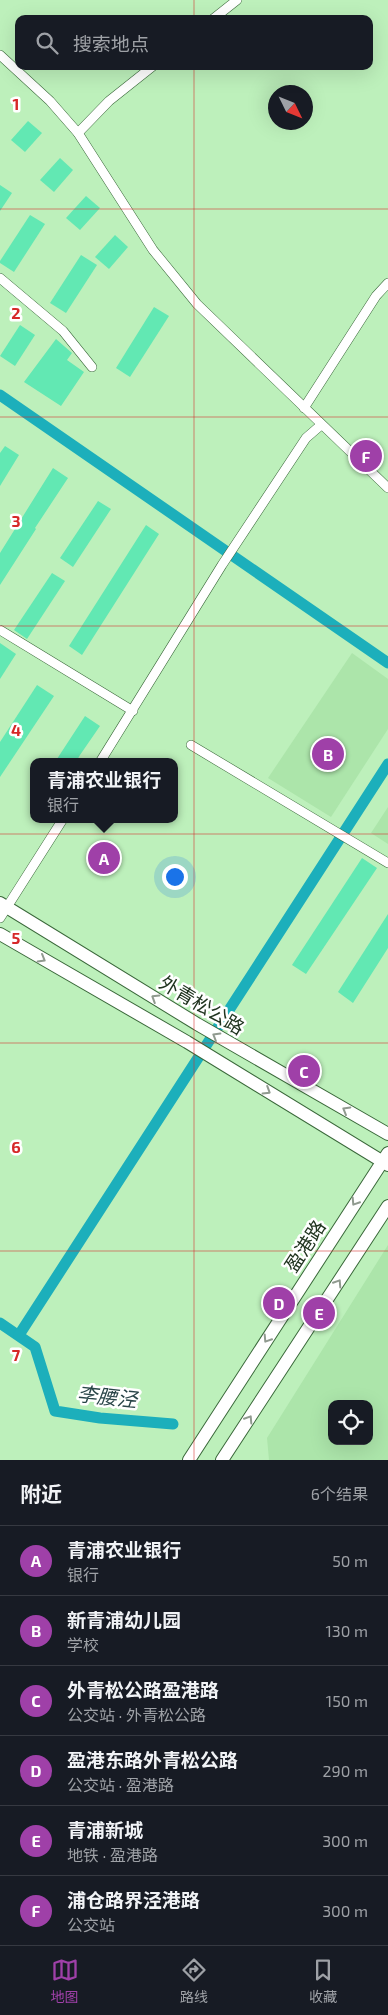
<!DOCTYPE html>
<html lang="zh">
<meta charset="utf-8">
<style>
:root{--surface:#171b24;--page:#20242c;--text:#f1f3f6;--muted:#9ea1a6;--line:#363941;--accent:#9f40a8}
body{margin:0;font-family:"Exo 2","Noto Sans SC",sans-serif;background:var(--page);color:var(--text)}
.controls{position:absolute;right:15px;bottom:15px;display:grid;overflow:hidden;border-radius:10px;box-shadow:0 5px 20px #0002}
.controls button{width:45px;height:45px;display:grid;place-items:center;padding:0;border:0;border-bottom:1px solid var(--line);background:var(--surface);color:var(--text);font:25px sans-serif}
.compass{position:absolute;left:268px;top:85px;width:45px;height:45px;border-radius:50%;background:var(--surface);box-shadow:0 5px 20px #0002;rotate:133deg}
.you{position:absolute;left:174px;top:876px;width:18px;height:18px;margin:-12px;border:4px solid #fff;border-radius:50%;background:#1a73e8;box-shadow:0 0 0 8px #1a73e833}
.badge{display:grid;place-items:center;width:32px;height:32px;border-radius:50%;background:var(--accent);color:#fff;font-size:16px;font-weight:700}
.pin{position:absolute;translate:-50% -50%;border:2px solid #fff;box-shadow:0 1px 5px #0006}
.popup{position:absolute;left:30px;top:758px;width:148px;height:65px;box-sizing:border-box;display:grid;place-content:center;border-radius:10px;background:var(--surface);filter:drop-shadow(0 1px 4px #0005);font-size:16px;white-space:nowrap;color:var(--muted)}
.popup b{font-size:19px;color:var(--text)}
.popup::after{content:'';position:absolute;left:50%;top:100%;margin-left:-10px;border:10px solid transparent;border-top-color:var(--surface)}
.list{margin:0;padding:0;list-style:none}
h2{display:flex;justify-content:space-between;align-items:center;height:65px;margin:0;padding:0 20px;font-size:21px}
h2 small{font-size:16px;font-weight:400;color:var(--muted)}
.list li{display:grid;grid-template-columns:32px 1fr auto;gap:15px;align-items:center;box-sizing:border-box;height:70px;padding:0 20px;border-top:1px solid var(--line)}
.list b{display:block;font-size:19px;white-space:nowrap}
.list p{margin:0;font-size:16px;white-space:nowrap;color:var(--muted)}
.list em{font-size:16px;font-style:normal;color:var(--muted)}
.icon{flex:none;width:28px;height:28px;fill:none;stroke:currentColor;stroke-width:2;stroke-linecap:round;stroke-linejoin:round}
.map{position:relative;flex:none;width:388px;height:1460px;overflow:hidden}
.search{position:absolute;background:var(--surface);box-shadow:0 5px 20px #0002;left:15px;right:15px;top:15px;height:55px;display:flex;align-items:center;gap:12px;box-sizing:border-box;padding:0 18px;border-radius:10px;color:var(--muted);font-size:19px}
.sheet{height:485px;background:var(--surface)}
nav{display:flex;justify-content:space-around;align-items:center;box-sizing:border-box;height:70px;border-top:1px solid var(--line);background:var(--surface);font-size:14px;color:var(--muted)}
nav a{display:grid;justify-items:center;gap:2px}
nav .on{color:var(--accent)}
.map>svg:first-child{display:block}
.built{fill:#ace5aa;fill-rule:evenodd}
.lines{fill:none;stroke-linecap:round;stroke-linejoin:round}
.canal{stroke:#1cafbb;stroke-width:11}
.building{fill:#62e8b3}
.minor-casing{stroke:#3a683a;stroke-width:10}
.secondary-casing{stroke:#3a683a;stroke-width:14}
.minor{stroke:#fff;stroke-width:9}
.secondary{stroke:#fff;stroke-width:12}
.oneway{stroke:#909a8f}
.grid{fill:none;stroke:#d62828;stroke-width:1;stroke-opacity:0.55}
.labels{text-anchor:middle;stroke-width:5;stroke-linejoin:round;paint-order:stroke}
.street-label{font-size:19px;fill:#20341f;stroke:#fff}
.water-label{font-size:20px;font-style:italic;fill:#294548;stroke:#fff}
.grid-label{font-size:16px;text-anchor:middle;font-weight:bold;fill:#d62828;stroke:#fff;stroke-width:5;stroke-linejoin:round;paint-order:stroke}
</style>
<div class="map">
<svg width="388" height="1460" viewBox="0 0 388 1460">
<rect width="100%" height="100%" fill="#bdf0bb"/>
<g class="built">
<path d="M 352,653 L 388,679 L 388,729 L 331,817 L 268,778 Z"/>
<path d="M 388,807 L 388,844 L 371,833 Z"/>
<path d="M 388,1245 L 388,1460 L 269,1460 L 267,1438 ZM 332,1404 L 369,1404 L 369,1441 L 332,1441 Z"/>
</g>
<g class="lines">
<g class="canal">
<path d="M 0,395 L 388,663"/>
<path d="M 0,1323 L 35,1347 L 55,1411 L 100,1418 L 173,1424"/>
<path d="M 19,1335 L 388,764"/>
</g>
</g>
<g class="building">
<path d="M 28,121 L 42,133 L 25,152 L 11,140 Z"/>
<path d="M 60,158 L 73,170 L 54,192 L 40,180 Z"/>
<path d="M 0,185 L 12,193 L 0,211 Z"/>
<path d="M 86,196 L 100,208 L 80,230 L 66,218 Z"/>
<path d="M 30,215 L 45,224 L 14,272 L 0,263 L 0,261 Z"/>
<path d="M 115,235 L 128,247 L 109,269 L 95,257 Z"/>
<path d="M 81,255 L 97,265 L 66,313 L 50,303 Z"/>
<path d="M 154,307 L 169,316 L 130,377 L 116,368 Z"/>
<path d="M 20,325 L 35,335 L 15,366 L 0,356 Z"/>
<path d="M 56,339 L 72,353 L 67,360 L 84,372 L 61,406 L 24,382 Z"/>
<path d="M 5,446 L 19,455 L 0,486 L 0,453 Z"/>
<path d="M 53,468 L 68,478 L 35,528 L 36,529 L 0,585 L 0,553 Z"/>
<path d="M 98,501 L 111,509 L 73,567 L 60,558 Z"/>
<path d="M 146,525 L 159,534 L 82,655 L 69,646 Z"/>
<path d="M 52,573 L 65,581 L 27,639 L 14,630 Z"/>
<path d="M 0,643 L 16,654 L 0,679 Z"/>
<path d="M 37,685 L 54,696 L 0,777 L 0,742 Z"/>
<path d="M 85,716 L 100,726 L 80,755 L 76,762 L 55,762 Z"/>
<path d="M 362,858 L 377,868 L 306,974 L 292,965 Z"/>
<path d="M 388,914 L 388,948 L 353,1003 L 338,992 Z"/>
</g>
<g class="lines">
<defs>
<g id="minor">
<path d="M 213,19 L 237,0"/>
<path d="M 0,55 L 50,101 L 78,133 L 153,250 L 197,304 L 388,488"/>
<path d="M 78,133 L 109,101 L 153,66"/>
<path d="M 0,278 L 63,331 L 92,367"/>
<path d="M 304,408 L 376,296 L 388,283"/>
<path d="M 0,630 L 133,711"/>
<path d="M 191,745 L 388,863"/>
<path d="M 100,762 L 222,565 L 306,438 L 321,425"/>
<path d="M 0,918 L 63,819"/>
</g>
<g id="secondary">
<path d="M 0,903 L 197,1024 L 388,1134"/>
<path d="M 0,934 L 187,1042 L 388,1165"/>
<path d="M 189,1460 L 388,1153"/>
<path d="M 222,1460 L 388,1206"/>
</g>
</defs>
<use href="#minor" class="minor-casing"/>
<use href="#secondary" class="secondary-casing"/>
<use href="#minor" class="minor"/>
<use href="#secondary" class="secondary"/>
</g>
<defs><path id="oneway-chevron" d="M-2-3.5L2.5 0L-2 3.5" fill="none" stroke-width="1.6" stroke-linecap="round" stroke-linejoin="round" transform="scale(1.25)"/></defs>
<g class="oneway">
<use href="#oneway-chevron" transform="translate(42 959) rotate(30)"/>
<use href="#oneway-chevron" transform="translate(155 998) rotate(-148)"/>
<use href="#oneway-chevron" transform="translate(216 1036) rotate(-149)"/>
<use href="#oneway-chevron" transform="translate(267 1091) rotate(32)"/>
<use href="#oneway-chevron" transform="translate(346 1110) rotate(-150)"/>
<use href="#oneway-chevron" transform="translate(355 1202) rotate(123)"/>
<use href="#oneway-chevron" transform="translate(338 1283) rotate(-57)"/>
<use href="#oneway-chevron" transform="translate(267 1339) rotate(123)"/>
<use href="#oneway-chevron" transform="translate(249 1419) rotate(-57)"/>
</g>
<path class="grid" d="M 194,0 L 194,19M 194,66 L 194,1460M 0,209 L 388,209M 0,417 L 388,417M 0,626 L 388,626M 0,834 L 388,834M 0,1043 L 388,1043M 0,1251 L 388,1251"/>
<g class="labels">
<g class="street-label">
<text transform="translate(202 1005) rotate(31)" y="7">外青松公路</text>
<text transform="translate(305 1246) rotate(-57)" y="7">盈港路</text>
</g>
<g class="water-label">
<text transform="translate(107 1397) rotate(6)" y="7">李腰泾</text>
</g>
</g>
<g class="grid-label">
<text x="16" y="110">1</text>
<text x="16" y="319">2</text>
<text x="16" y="527">3</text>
<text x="16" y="736">4</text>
<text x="16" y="944">5</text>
<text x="16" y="1153">6</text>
<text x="16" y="1361">7</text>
</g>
</svg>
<div class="controls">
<button><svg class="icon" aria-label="locate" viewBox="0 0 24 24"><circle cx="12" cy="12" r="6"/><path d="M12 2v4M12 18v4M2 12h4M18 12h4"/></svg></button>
</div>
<svg class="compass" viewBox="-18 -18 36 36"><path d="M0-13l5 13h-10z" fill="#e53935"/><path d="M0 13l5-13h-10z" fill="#9ea1a6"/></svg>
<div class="you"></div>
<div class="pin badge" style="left:104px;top:858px">A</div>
<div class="popup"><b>青浦农业银行</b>银行</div>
<div class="pin badge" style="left:328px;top:754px">B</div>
<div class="pin badge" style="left:304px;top:1071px">C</div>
<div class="pin badge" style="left:279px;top:1303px">D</div>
<div class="pin badge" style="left:319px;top:1313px">E</div>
<div class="pin badge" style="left:366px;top:456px">F</div>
<div class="search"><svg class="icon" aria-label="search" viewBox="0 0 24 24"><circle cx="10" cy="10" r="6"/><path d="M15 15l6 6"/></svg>搜索地点</div>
</div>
<section class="sheet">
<h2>附近<small>6个结果</small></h2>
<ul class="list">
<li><span class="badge">A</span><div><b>青浦农业银行</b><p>银行</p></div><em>50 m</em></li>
<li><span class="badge">B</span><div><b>新青浦幼儿园</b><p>学校</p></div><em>130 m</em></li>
<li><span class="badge">C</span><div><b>外青松公路盈港路</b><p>公交站 · 外青松公路</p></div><em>150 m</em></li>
<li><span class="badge">D</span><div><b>盈港东路外青松公路</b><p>公交站 · 盈港路</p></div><em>290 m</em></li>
<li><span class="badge">E</span><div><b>青浦新城</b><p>地铁 · 盈港路</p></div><em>300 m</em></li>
<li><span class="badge">F</span><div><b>浦仓路界泾港路</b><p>公交站</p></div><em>300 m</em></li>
</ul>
</section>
<nav>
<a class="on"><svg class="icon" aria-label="map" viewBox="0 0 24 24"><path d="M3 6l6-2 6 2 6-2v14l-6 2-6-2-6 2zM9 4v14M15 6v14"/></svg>地图</a>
<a><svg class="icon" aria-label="directions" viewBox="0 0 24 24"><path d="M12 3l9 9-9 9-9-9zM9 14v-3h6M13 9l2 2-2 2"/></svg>路线</a>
<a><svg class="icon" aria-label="saved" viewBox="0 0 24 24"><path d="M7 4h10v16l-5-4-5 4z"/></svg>收藏</a>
</nav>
